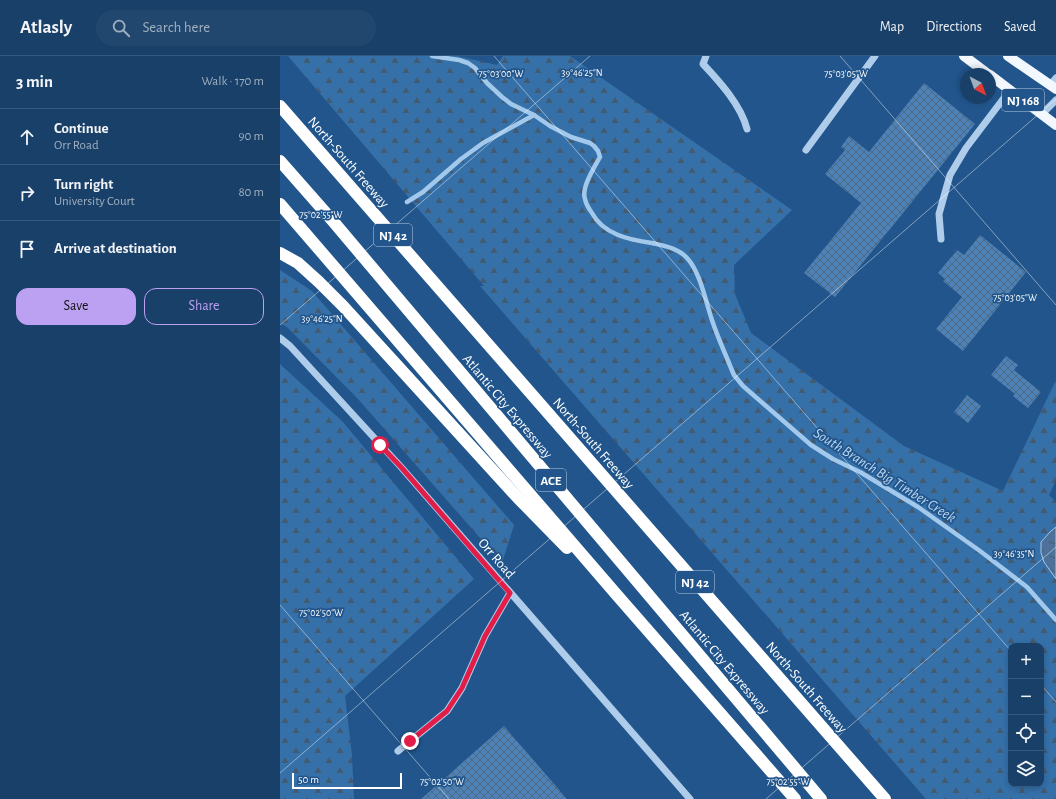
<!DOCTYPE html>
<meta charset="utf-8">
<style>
:root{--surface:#194069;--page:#22476f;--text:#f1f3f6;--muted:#9fafc0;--line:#37597d;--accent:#bca0f2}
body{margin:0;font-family:"Alegreya Sans",sans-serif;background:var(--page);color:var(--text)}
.controls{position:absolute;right:12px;bottom:12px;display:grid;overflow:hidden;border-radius:8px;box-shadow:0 2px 6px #0003}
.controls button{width:36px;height:36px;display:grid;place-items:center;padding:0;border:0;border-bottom:1px solid var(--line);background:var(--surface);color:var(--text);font:20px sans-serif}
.compass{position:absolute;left:680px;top:12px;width:36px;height:36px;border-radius:50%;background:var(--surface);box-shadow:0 2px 6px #0003;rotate:139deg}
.scale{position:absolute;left:12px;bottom:10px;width:110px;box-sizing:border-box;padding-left:4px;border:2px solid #fff;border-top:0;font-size:11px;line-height:14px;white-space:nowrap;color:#fff;-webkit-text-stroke:3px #21558c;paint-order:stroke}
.stop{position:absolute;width:12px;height:12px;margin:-9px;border:3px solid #e11d48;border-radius:50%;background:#fff}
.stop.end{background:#e11d48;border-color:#fff;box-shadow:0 1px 4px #0008}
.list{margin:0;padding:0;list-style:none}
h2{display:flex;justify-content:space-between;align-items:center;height:52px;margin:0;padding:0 16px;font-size:17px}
h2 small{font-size:13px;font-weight:400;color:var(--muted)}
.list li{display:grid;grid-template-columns:26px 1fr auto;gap:12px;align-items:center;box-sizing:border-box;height:56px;padding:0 16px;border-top:1px solid var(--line)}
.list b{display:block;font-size:15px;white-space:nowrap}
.list p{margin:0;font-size:13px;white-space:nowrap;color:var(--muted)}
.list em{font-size:13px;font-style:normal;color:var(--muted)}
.actions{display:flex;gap:8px;padding:12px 16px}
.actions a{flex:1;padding:9px 0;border:1px solid var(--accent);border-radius:12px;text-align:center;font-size:14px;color:var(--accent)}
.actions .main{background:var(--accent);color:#111}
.icon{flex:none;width:22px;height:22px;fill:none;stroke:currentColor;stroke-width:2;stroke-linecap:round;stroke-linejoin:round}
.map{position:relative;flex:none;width:776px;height:743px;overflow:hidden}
header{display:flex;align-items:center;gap:24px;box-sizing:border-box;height:56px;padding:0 20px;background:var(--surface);border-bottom:1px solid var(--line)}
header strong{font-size:19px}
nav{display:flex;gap:22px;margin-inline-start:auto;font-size:14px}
.search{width:280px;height:36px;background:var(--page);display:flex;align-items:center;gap:10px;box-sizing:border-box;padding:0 14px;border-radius:22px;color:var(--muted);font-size:15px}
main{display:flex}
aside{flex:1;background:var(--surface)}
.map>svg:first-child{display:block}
.forest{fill:url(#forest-firs);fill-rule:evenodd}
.water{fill:url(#water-ripples);stroke:#a2c9ec}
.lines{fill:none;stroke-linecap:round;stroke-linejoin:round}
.stream{stroke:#a2c9ec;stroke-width:4.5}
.building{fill:url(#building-cross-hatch)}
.minor{stroke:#afcdeb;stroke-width:7}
.major{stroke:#f3f8fe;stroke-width:10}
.highway{stroke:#fff;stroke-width:12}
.route{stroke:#e11d48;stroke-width:5}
.ticks{fill:none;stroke:#fff;stroke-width:1;stroke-opacity:0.45}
.labels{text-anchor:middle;stroke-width:3.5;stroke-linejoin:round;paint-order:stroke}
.shield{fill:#21558c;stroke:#bcccdc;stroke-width:1}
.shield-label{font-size:13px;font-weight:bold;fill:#fff}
.street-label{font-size:14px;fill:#fff;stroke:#21558c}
.water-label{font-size:15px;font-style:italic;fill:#bad7f2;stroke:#21558c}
.ticks-label{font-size:10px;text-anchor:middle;fill:#fff;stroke:#21558c;stroke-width:3.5;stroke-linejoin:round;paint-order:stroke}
</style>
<header>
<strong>Atlasly</strong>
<div class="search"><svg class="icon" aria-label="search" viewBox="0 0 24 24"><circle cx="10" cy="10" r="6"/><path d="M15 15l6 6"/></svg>Search here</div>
<nav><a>Map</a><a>Directions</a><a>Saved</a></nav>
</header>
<main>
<aside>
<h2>3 min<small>Walk · 170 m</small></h2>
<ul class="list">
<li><svg class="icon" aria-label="ahead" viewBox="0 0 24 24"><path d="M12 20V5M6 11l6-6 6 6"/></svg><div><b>Continue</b><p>Orr Road</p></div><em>90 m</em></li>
<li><svg class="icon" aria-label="right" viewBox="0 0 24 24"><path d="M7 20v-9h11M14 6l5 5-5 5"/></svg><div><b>Turn right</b><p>University Court</p></div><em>80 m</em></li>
<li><svg class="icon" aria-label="arrive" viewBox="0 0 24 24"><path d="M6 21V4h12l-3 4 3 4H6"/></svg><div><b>Arrive at destination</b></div></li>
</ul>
<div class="actions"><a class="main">Save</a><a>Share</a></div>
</aside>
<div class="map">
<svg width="776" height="743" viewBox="0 0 776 743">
<defs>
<pattern id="forest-firs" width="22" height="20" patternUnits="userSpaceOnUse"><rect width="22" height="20" fill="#3570a9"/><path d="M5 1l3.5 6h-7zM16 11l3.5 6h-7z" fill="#435a71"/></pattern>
<pattern id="water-ripples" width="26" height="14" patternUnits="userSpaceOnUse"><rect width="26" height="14" fill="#4d7198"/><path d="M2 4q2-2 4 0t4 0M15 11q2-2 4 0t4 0" fill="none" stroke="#4c5b6a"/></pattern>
<pattern id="building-cross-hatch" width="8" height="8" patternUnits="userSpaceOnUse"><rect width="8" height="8" fill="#4e81b5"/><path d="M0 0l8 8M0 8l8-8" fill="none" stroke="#4d6986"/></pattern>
</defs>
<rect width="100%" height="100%" fill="#21558c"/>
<g class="forest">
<path d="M 8,0 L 177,0 L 217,9 L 223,0 L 290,0 L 512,154 L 454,209 L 455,238 L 471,277 L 624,390 L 723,435 L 776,324 L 776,424 L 769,439 L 776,446 L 776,743 L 646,743 L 200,230 L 204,230 ZM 731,590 L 761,590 L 761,728 L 731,728 Z"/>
<path d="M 0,214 L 32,235 L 234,469 L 222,507 L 78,343 L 7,271 L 0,267 Z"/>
<path d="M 0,308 L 63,366 L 194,523 L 65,640 L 72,699 L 74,743 L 0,743 Z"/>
</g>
<path class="water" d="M 776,471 L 776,523 L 764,506 L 761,497 L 761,486 L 770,476 Z"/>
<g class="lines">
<g class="stream">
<path d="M 152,0 L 179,4 L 188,7 L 195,12 L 207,27 L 222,41 L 231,48 L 254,59 L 270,70 L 291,81 L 310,87 L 314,90 L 318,95 L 320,101 C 314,112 301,132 305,143 C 306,148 309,153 312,157 C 323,178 349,184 372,187 C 385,190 398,192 407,202 C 421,217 426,248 433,267 C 438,282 445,297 451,312 L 454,319 L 463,330 L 531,389 L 553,403 L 580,416 L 638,451 L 700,495 L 747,531 L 776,564"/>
<path d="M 127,146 L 143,136 L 181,103 L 203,87 L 254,59"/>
</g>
</g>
<g class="building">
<path d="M 644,27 L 695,68 L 555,241 L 524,217 L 581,147 L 545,118 L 565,94 L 561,91 L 569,80 L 589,96 Z"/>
<path d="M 700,179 L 746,216 L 683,295 L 656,273 L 682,241 L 663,225 L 665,223 L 658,217 L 677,194 L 684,199 Z"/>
<path d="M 726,300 L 738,309 L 734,314 L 761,336 L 748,352 L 733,340 L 735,338 L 711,319 Z"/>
<path d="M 687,339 L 701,350 L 688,367 L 674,356 Z"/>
<path d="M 224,670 L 287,743 L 141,743 Z"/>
</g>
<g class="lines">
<g class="minor">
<path d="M 426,0 L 423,8 C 439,25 461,49 467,73"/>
<path d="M 770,29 L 776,22"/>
<path d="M 762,58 L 776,44"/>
<path d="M 526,94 L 595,0"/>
<path d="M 661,183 L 659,158 L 670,119 L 686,92 L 730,34"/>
<path d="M 0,282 L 10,290 L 121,411 L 410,743"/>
<path d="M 118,695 L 167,655 L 182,632 L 205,580 L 230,537"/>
</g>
<g class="major">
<path d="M 684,0 L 708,18"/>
<path d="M 728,0 L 776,33"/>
<path d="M 710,19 L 776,69"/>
</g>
<g class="highway">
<path d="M 0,50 L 605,743"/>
<path d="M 0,105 L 52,164 L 541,743"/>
<path d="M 0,148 L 336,538 L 515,743"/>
<path d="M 0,197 L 18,207 L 39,226 L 63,250 L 238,442 L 287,492"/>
</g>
</g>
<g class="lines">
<path class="route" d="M 100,389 L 121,411 L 230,537 L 205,580 L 182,632 L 167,655 L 130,685"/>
</g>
<path class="ticks" d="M 214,0 L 731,595M 560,0 L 776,249M 0,151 L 514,743M 0,269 L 310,0M 0,549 L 169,743M 761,629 L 776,646M 0,717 L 776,43M 486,743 L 776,491"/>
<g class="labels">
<g class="shield">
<rect x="722" y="33" width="42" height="22" rx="3"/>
<rect x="94" y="168" width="38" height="22" rx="3"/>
<rect x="256" y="413" width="30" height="22" rx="3"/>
<rect x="396" y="515" width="38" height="22" rx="3"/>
</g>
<g class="shield-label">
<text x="743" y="49">NJ 168</text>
<text x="113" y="184">NJ 42</text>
<text x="271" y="429">ACE</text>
<text x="415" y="531">NJ 42</text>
</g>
<g class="street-label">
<text transform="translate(69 106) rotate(49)" y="5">North-South Freeway</text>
<text transform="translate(228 350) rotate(50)" y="5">Atlantic City Expressway</text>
<text transform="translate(314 387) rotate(49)" y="5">North-South Freeway</text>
<text transform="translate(217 502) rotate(49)" y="5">Orr Road</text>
<text transform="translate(445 606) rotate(50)" y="5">Atlantic City Expressway</text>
<text transform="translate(527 631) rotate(49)" y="5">North-South Freeway</text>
</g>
<g class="water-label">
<text transform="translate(605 419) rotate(32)" y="5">South Branch Big Timber Creek</text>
</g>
</g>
<g class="ticks-label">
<text x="302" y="20">39°46'25"N</text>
<text x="221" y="21">75°03'00"W</text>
<text x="566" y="21">75°03'05"W</text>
<text x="41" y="162">75°02'55"W</text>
<text x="735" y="245">75°03'05"W</text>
<text x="42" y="266">39°46'25"N</text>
<text x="734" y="501">39°46'35"N</text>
<text x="41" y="560">75°02'50"W</text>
<text x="162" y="729">75°02'50"W</text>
<text x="508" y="729">75°02'55"W</text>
</g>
</svg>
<div class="controls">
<button>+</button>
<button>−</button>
<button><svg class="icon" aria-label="locate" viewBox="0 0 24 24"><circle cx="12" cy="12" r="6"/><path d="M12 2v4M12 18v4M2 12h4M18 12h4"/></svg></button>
<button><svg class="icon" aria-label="layers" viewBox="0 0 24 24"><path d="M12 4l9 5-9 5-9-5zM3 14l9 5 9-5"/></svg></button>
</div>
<svg class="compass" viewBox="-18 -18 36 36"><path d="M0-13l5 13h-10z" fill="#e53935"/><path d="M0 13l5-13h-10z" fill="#9fafc0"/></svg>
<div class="scale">50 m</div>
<div class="stop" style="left:100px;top:389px"></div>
<div class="stop end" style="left:130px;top:685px"></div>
</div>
</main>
